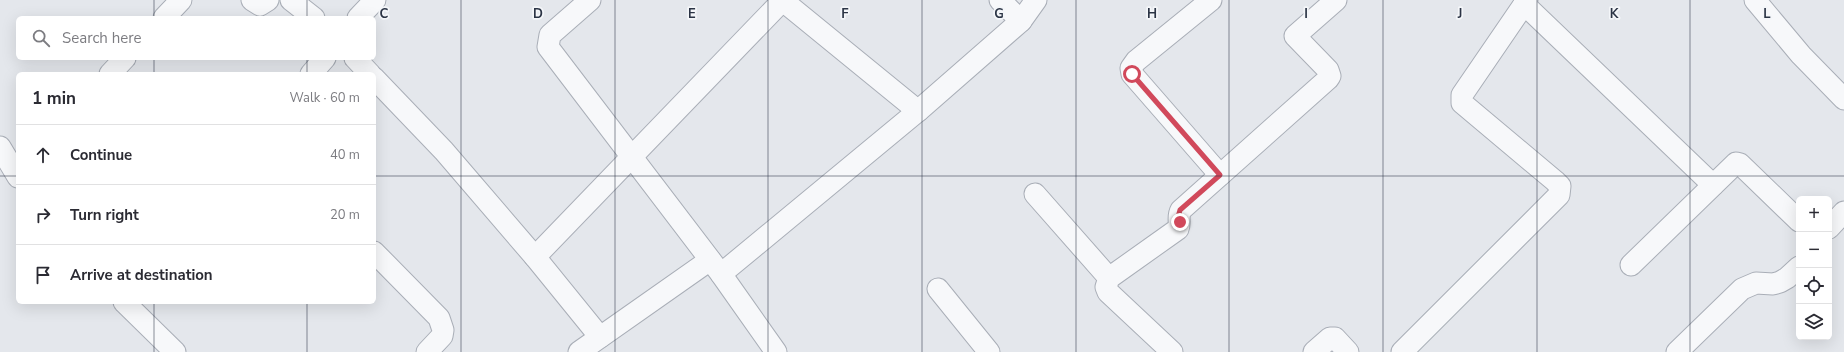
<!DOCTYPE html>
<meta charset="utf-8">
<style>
:root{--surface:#fff;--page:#f2f2f3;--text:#2b2b33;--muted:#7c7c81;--line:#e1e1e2}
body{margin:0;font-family:"Nunito Sans",sans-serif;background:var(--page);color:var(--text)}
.controls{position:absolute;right:12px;bottom:12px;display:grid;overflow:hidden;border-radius:6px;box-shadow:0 4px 16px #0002}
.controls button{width:36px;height:36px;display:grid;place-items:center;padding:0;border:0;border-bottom:1px solid var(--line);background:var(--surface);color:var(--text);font:20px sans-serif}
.stop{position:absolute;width:12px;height:12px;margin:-9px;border:3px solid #d1495b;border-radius:50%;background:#fff}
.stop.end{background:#d1495b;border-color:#fff;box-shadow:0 1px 4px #0008}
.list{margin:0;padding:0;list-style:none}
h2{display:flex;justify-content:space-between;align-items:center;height:52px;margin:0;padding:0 16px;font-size:17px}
h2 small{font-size:13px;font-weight:400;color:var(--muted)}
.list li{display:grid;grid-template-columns:26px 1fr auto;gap:12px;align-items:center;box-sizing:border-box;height:60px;padding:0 16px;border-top:1px solid var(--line)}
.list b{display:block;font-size:15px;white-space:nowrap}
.list em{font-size:13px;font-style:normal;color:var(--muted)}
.icon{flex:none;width:22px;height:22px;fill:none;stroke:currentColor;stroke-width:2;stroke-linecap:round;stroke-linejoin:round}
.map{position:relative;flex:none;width:1844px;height:352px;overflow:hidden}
.search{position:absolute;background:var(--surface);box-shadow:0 4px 16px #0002;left:16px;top:16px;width:360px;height:44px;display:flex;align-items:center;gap:10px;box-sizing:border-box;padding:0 14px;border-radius:6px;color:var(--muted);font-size:15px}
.panel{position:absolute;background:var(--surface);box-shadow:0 4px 16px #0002;left:16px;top:72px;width:360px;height:232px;border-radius:6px}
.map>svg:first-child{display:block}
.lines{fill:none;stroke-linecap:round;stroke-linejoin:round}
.minor-casing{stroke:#a9aeb7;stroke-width:23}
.minor{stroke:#f7f8fa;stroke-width:21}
.route{stroke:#d1495b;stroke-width:5}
.grid{fill:none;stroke:#2b3445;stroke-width:1;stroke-opacity:0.55}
.grid-label{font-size:13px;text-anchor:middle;font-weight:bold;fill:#2b3445;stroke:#f4f6f9;stroke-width:3.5;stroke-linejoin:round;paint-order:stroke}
</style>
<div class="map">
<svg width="1844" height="352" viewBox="0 0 1844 352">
<rect width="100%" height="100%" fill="#e4e7ec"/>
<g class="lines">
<defs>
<g id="minor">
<path d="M 252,0 L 260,5 L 268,0"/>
<path d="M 291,0 L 314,18"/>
<path d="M 590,0 L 550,35 L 548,47 L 721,274 L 776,352"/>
<path d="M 782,0 L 918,111"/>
<path d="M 1211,0 L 1136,61 L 1131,68 L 1132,74 L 1220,175"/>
<path d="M 1755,0 L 1801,55 L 1844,99"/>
<path d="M 1524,4 L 1713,185"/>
<path d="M 164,18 L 181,0"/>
<path d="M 358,18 L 375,0"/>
<path d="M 1021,21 L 1036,0"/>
<path d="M 355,58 L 370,74"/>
<path d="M 110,74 L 125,58"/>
<path d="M 311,74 L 325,58"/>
<path d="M 374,78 L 444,151 L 535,257 L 600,337"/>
<path d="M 0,147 L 18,177"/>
<path d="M 1035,194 L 1109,278"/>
<path d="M 1829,228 L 1844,212"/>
<path d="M 374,252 L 439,318 L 443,330 L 442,336 L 427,352"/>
<path d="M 535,257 L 783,0"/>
<path d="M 1631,265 L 1736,163 L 1740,164 L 1799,221"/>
<path d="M 721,274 L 918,111 L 1021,21 L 1000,0"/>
<path d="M 938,289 L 989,352"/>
<path d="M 124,302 L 175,352"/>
<path d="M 579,352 L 710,260"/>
<path d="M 1172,352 L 1108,292 L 1106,287 L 1109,278 L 1178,229 C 1181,222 1177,217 1181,210 L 1328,79 L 1330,76 L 1328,70 L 1295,36 L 1336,0"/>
<path d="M 1314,352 L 1330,338 L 1335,338 L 1348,352"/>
<path d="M 1402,352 L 1559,195 L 1560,186 L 1555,181 L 1462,103 L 1462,95 L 1527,0"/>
<path d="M 1677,352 L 1742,289 L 1756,283 L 1773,284 L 1780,282 L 1787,278 L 1799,267"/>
</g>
</defs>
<use href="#minor" class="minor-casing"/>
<use href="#minor" class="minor"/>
</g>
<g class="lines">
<path class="route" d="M 1132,74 L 1220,175 L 1180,210 L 1178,217 L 1180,222"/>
</g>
<path class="grid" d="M 154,0 L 154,18M 307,0 L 307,18M 461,0 L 461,352M 615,0 L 615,352M 768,0 L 768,352M 922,0 L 922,352M 1076,0 L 1076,352M 1229,0 L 1229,352M 1383,0 L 1383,352M 1537,0 L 1537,352M 1690,0 L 1690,352M 154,58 L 154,74M 307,58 L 307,74M 0,176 L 18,176M 374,176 L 1844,176M 154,302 L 154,352M 307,302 L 307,352"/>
<g class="grid-label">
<text x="384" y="18">C</text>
<text x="538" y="18">D</text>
<text x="692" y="18">E</text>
<text x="845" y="18">F</text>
<text x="999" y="18">G</text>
<text x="1152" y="18">H</text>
<text x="1306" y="18">I</text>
<text x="1460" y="18">J</text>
<text x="1614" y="18">K</text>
<text x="1767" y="18">L</text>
</g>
</svg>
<div class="controls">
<button>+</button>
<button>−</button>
<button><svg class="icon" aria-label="locate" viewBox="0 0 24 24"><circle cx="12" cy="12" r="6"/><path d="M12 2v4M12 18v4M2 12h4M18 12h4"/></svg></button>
<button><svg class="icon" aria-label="layers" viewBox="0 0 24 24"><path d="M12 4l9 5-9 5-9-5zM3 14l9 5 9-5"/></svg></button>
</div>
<div class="stop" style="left:1132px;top:74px"></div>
<div class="stop end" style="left:1180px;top:222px"></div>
<div class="search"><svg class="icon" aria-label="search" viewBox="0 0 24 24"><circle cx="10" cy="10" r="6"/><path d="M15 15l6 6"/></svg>Search here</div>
<section class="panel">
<h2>1 min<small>Walk · 60 m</small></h2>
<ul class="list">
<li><svg class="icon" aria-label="ahead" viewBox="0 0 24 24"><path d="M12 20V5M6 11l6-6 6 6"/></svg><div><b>Continue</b></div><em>40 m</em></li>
<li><svg class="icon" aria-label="right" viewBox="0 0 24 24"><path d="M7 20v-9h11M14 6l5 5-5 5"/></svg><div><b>Turn right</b></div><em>20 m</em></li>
<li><svg class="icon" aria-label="arrive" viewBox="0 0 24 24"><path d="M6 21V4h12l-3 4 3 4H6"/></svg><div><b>Arrive at destination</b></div></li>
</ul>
</section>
</div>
